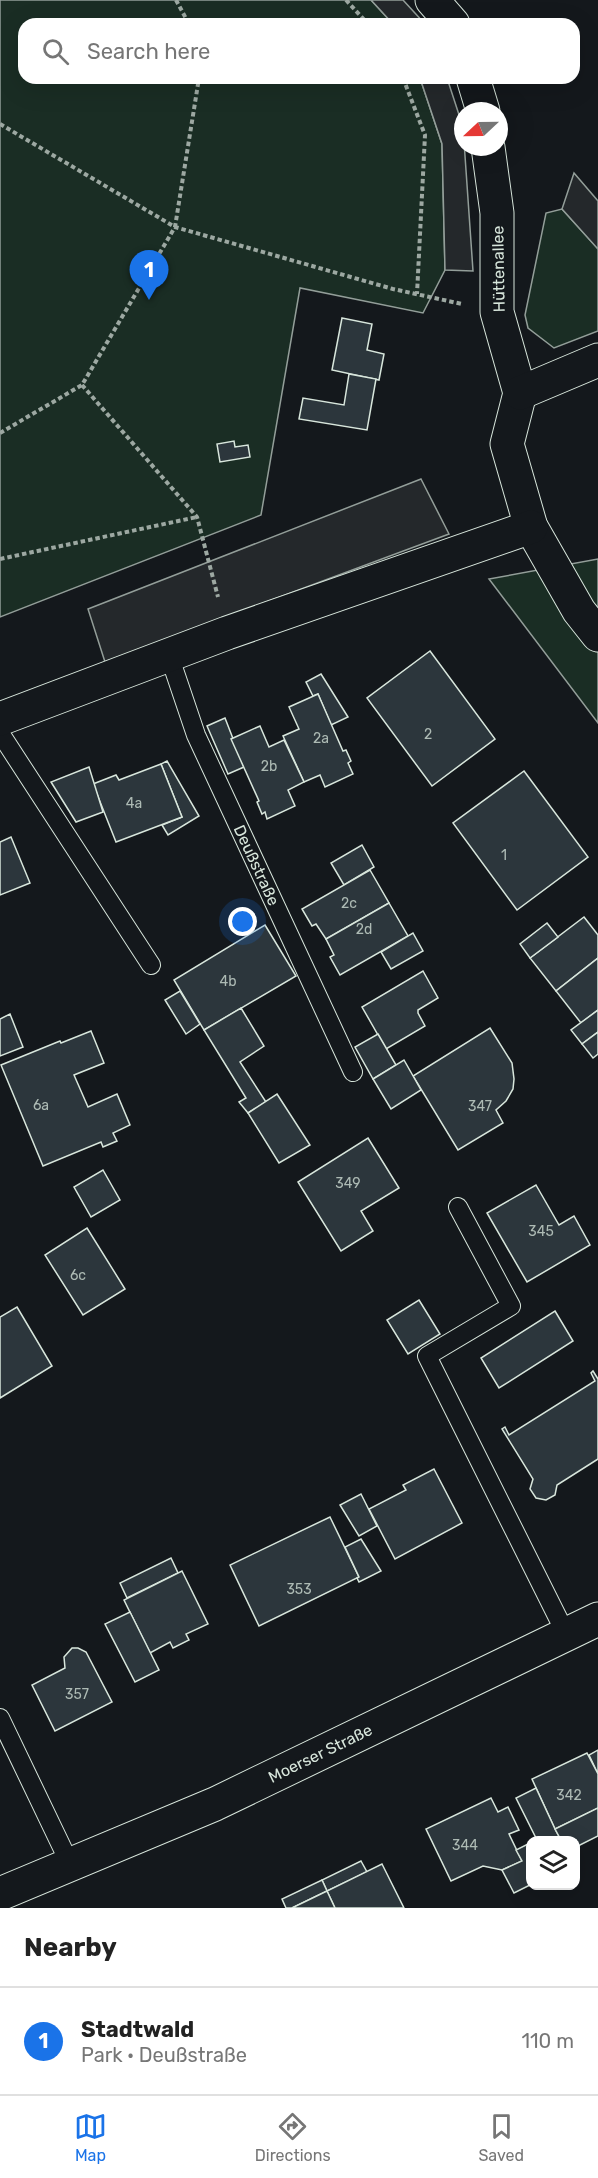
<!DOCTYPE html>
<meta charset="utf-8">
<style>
:root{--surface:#fff;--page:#f2f2f2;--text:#222;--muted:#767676;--line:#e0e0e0;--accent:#1a73e8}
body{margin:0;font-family:Rubik,sans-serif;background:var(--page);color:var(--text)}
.controls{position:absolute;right:18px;bottom:18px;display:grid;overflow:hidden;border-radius:12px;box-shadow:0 6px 24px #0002}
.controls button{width:54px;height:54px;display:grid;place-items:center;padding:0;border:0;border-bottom:2px solid var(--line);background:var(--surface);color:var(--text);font:30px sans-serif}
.compass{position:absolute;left:454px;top:102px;width:54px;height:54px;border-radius:50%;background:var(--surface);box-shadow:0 6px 24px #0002;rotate:248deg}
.you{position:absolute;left:243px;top:922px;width:21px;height:21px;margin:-15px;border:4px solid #fff;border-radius:50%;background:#1a73e8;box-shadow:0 0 0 9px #1a73e833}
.badge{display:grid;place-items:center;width:39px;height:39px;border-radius:50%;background:var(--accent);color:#fff;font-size:20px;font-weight:700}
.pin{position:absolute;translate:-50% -50px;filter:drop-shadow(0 2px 3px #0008)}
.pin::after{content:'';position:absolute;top:32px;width:21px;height:18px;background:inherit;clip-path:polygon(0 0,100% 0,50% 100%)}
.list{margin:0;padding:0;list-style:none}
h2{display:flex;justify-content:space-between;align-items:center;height:78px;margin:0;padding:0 24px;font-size:26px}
h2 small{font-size:20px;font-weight:400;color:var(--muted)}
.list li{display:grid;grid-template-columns:39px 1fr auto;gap:18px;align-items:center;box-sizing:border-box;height:108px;padding:0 24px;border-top:2px solid var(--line)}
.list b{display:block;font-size:22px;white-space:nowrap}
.list p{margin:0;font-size:20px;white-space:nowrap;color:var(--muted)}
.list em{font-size:20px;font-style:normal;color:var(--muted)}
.icon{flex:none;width:33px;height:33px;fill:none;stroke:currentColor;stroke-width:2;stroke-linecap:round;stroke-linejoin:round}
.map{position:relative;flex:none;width:598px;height:1908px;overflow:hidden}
.search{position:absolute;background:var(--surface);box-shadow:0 6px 24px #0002;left:18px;right:18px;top:18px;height:66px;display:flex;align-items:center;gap:15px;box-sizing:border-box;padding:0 21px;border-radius:18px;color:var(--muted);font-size:22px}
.sheet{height:186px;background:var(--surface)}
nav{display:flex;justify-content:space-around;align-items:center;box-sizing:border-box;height:84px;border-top:2px solid var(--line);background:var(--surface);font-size:16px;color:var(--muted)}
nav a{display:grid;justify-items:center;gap:3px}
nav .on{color:var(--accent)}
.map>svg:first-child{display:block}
.green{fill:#1a2d24;stroke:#939e99;stroke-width:1.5}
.parking{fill:#24282b;stroke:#939e99;stroke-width:1.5}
.building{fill:#2c363c;stroke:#d8e6dc;stroke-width:1.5}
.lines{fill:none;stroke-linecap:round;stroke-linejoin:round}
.service-casing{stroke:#d8e6dc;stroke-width:20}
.minor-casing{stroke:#d8e6dc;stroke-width:35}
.secondary-casing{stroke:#d8e6dc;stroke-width:35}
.path{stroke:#9da8a2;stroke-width:4;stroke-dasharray:4.5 3;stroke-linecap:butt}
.service{stroke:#14181c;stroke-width:18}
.minor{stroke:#14181c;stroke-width:33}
.secondary{stroke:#14181c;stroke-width:33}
.labels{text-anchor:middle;stroke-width:4.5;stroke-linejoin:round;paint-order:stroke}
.number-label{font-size:14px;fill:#adbab4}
.street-label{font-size:16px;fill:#d8e6dc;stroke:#14181c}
</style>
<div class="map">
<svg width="598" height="1908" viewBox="0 0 598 1908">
<rect width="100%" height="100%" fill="#14181c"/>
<g class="green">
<path d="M 0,0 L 371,0 L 393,24 L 24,24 L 24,78 L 420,78 L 442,144 L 445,270 L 423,313 L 300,288 L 261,515 L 0,617 Z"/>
<path d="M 562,209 L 598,249 L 598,331 L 554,348 L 528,328 L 525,315 L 546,213 Z"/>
<path d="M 598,559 L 598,723 L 489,579 Z"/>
</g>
<g class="parking">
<path d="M 371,0 L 403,0 L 425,24 L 393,24 Z"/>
<path d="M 420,78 L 447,78 L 463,127 L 473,271 L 445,270 L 442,144 Z"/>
<path d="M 574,173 L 598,201 L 598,249 L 562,209 Z"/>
<path d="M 421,479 L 449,534 L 105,662 L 88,609 Z"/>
</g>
<g class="building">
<path d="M 342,318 L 372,324 L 367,350 L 384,354 L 379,380 L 332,370 Z"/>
<path d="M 349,374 L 376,379 L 367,430 L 299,419 L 303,398 L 344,405 Z"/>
<path d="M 234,441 L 235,447 L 248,445 L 250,457 L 220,462 L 217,444 Z"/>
<path d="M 430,651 L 495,739 L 432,786 L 367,698 Z"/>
<path d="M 321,674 L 348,717 L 331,725 L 318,694 L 313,696 L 306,682 Z"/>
<path d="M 318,694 L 343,751 L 346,750 L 351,761 L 348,763 L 353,774 L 325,787 L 320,775 L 304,782 L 283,736 L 299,729 L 289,707 Z"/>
<path d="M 225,718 L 244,767 L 228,774 L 207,726 Z"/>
<path d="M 260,726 L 269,747 L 284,740 L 304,782 L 288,790 L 295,806 L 267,819 L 265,812 L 262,814 L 257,802 L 259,801 L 231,739 Z"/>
<path d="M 167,761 L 199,816 L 168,835 L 162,825 L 182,817 L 161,764 Z"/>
<path d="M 161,764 L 182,817 L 116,842 L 93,784 L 116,775 L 119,780 Z"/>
<path d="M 89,767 L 103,812 L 76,822 L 51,782 Z"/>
<path d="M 524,771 L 588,857 L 517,910 L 453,823 Z"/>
<path d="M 11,837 L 30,883 L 0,895 L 0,842 Z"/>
<path d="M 362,845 L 374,867 L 344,885 L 331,863 Z"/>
<path d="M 370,870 L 389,903 L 326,939 L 316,924 L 312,926 L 302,909 Z"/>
<path d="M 389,903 L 408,936 L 340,975 L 330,957 L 334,955 L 326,939 Z"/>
<path d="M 584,917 L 598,935 L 598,958 L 556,991 L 530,958 Z"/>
<path d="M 547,923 L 558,937 L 530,958 L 520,944 Z"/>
<path d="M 265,925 L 296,976 L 204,1030 L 174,980 Z"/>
<path d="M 413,933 L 423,951 L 391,969 L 381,952 Z"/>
<path d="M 598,958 L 598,1010 L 581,1023 L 556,991 Z"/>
<path d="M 423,971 L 438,998 L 418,1010 L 418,1013 L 425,1026 L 386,1049 L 362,1007 Z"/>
<path d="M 180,991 L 200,1024 L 186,1034 L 165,1000 Z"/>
<path d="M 241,1008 L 264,1046 L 240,1062 L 266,1102 L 248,1113 L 239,1102 L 246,1098 L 204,1030 Z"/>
<path d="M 598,1010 L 598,1032 L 582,1044 L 571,1030 Z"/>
<path d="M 10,1014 L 23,1047 L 0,1056 L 0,1019 Z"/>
<path d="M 490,1028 L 512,1063 L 514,1079 L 513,1089 L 506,1101 L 496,1110 L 503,1123 L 458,1150 L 413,1076 Z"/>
<path d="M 91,1031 L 104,1063 L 74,1075 L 88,1107 L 117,1094 L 130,1125 L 113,1133 L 117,1141 L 103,1147 L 101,1142 L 43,1166 L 1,1065 L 60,1041 L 61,1043 Z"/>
<path d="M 598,1032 L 598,1054 L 593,1058 L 582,1044 Z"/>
<path d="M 378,1034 L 396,1065 L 373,1079 L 355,1047 Z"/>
<path d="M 404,1060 L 421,1090 L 391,1109 L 373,1079 Z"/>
<path d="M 277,1094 L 310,1145 L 279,1163 L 248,1113 Z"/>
<path d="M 368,1138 L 399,1188 L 361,1211 L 373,1231 L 341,1251 L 298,1182 Z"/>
<path d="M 103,1170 L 120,1200 L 91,1217 L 74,1187 Z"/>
<path d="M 536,1185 L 559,1225 L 574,1216 L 590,1245 L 527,1282 L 487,1213 Z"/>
<path d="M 87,1228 L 125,1289 L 83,1315 L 45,1255 Z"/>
<path d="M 419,1300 L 440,1334 L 408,1354 L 387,1320 Z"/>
<path d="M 17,1307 L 52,1366 L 0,1398 L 0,1317 Z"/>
<path d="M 555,1311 L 573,1341 L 499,1388 L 481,1358 Z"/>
<path d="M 593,1371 L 598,1379 L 598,1459 L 557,1485 L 555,1495 L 546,1500 L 536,1498 L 530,1489 L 533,1479 L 502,1429 L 505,1427 L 509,1435 L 595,1381 L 591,1373 Z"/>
<path d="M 434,1469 L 462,1523 L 395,1559 L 369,1509 L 406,1490 L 403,1485 Z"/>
<path d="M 361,1494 L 377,1526 L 359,1536 L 340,1505 Z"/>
<path d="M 330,1517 L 359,1577 L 259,1626 L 230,1565 Z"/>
<path d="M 361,1539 L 381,1571 L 359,1582 L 357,1578 L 359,1577 L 345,1547 Z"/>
<path d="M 171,1558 L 178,1573 L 127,1598 L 120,1583 Z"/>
<path d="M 182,1571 L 208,1624 L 186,1634 L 189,1640 L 173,1648 L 170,1642 L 150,1653 L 124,1600 Z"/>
<path d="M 130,1612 L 159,1670 L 135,1682 L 105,1624 Z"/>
<path d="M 72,1648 L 78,1648 L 86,1652 L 112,1702 L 55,1731 L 32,1685 L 65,1668 L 64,1657 Z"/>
<path d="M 598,1750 L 598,1774 L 589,1755 Z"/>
<path d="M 587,1753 L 598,1774 L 598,1808 L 555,1829 L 532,1779 Z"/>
<path d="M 536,1788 L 555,1829 L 561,1840 L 537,1840 L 516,1798 Z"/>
<path d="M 491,1798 L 498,1812 L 508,1807 L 519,1830 L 509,1834 L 522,1861 L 502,1870 L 483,1866 L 451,1881 L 426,1829 Z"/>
<path d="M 598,1808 L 598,1836 L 576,1847 L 576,1840 L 561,1840 L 555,1829 Z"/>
<path d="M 530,1843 L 530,1885 L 514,1893 L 502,1870 L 522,1861 L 516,1850 Z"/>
<path d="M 361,1861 L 367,1872 L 327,1891 L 322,1880 Z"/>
<path d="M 382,1864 L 404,1908 L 335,1908 L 327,1891 Z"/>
<path d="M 322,1880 L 327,1891 L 292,1908 L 286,1908 L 282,1899 Z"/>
<path d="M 327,1891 L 335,1908 L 292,1908 Z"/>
</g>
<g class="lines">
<defs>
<g id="service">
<path d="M 169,655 L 196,735 L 353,1072"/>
<path d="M 0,733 L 151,965"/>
<path d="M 458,1207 L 511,1306 L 427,1356 L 566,1634"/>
<path d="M 0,1718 L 70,1864"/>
</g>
<g id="minor">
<path d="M 432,0 L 453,24"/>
<path d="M 473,78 L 483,111"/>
<path d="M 488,147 L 497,213 L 497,312 L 520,393 L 507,444 L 531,527 L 579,611 L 598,635"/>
<path d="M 520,393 L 598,360"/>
<path d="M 0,719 L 227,633 L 531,527"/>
</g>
<path id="secondary" d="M 0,1894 L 215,1804 L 598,1619"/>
</defs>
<use href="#service" class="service-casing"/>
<use href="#minor" class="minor-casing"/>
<use href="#secondary" class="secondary-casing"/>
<g class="path">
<path d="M 176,0 L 189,24"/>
<path d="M 346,0 L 368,24"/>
<path d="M 403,78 L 425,135 L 417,294"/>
<path d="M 0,124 L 175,227 L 199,78"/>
<path d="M 82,385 L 197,517 L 218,597"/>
<path d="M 0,433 L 82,385 L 175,227 L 393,289 L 462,304"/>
<path d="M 0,559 L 197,517"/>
</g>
<use href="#service" class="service"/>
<use href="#minor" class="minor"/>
<use href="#secondary" class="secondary"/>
</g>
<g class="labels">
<g class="number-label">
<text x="428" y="739">2</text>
<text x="321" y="743">2a</text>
<text x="269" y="771">2b</text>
<text x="134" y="808">4a</text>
<text x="504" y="860">1</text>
<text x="349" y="908">2c</text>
<text x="364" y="934">2d</text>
<text x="228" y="986">4b</text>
<text x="41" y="1110">6a</text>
<text x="480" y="1111">347</text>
<text x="348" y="1188">349</text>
<text x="541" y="1236">345</text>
<text x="78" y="1280">6c</text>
<text x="299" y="1594">353</text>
<text x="77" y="1699">357</text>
<text x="569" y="1800">342</text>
<text x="465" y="1850">344</text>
</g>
<g class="street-label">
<text transform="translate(498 269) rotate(-91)" y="6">Hüttenallee</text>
<text transform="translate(257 865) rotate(65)" y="6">Deußstraße</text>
<text transform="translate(320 1753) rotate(-26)" y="6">Moerser Straße</text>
</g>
</g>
</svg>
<div class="controls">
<button><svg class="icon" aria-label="layers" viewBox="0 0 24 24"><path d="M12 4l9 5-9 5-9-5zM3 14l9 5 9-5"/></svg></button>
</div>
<svg class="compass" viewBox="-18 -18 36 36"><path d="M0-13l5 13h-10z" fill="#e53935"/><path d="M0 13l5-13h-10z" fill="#767676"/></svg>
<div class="you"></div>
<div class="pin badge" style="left:149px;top:300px">1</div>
<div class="search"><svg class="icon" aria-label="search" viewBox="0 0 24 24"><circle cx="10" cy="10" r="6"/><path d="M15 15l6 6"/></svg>Search here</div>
</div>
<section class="sheet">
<h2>Nearby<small></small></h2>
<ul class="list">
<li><span class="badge">1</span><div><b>Stadtwald</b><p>Park · Deußstraße</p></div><em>110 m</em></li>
</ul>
</section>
<nav>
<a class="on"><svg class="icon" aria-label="map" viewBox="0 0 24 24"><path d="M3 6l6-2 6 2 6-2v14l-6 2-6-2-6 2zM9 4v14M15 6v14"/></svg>Map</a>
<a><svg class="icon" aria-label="directions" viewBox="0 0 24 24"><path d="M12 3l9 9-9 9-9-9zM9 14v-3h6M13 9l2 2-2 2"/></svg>Directions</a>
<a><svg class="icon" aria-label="saved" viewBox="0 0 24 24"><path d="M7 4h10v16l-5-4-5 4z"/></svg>Saved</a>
</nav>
